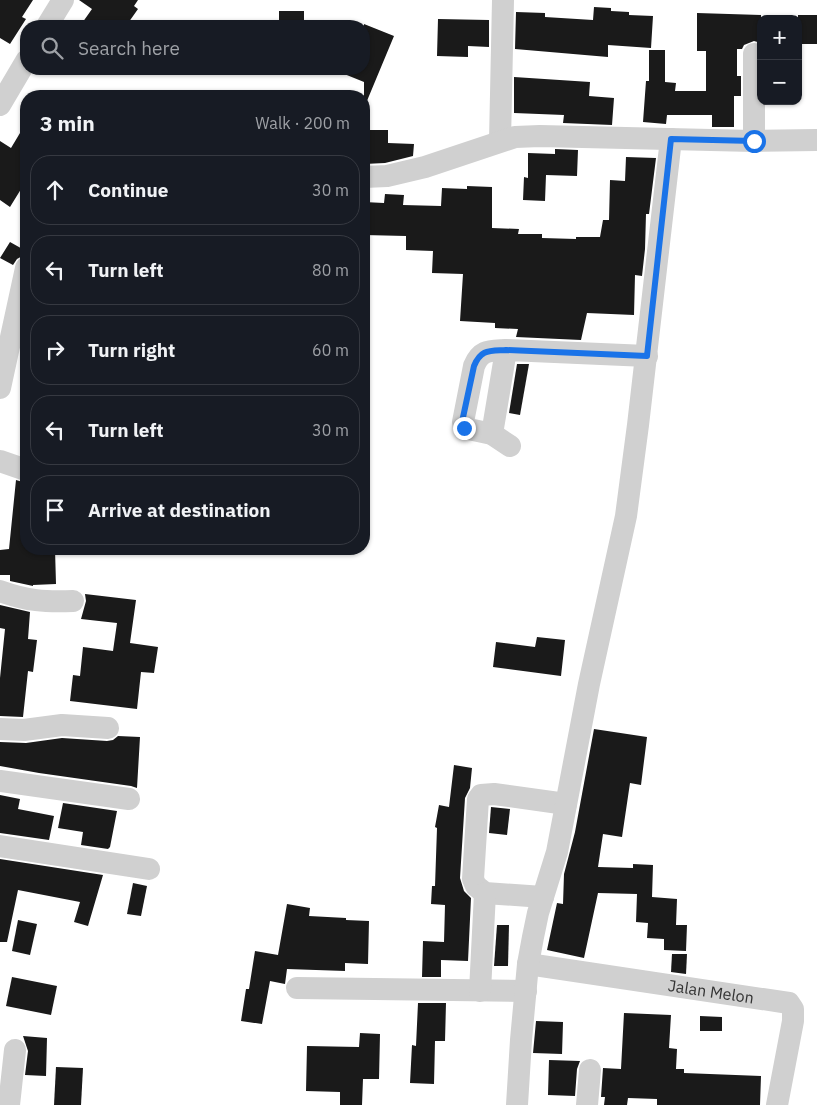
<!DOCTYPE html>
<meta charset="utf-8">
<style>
:root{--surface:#171b24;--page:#20242c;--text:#f1f3f6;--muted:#9ea1a6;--line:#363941}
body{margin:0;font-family:"IBM Plex Sans",sans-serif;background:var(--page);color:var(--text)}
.controls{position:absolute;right:15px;top:15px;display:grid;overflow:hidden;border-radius:10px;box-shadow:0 1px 4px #0004}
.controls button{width:45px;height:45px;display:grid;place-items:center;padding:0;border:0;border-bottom:1px solid var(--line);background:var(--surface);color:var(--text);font:25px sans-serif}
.stop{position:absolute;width:15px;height:15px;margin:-11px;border:4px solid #1a73e8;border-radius:50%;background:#fff}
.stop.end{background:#1a73e8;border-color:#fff;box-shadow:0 1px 5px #0008}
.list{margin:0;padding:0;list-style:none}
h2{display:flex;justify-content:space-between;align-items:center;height:65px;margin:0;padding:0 20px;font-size:21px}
h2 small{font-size:16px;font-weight:400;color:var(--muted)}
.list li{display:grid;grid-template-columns:32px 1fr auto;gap:15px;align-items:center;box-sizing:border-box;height:70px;margin:0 10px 10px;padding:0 10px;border:1px solid var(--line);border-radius:20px}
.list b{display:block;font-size:19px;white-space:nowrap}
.list em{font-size:16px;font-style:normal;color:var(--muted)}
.icon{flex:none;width:28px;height:28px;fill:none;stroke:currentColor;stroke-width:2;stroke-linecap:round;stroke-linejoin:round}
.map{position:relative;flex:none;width:817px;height:1105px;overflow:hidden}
.search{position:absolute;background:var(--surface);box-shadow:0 1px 4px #0004;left:20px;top:20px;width:350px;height:55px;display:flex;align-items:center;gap:12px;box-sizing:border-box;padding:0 18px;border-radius:20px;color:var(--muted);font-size:19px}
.panel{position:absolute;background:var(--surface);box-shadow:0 1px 4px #0004;left:20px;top:90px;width:350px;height:465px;border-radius:20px}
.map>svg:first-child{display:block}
.building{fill:#1a1a1a}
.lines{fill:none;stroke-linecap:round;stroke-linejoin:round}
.minor{stroke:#d0d0d0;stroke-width:22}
.route{stroke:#1a73e8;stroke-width:6}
.labels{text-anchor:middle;stroke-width:5;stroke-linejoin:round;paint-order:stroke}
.street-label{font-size:16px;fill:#333;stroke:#fff}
</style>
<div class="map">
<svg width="817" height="1105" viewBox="0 0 817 1105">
<rect width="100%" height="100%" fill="#fff"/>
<g class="building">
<path d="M 0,0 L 33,0 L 22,17 L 26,19 L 10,44 L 0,38 Z"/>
<path d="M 79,0 L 138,0 L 134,6 L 138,9 L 126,26 L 80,26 L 92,9 Z"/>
<path d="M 594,7 L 611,8 L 611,11 L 629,12 L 629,15 L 653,16 L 651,48 L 608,45 L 608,57 L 515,49 L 516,12 L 545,13 L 545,17 L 593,20 Z"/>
<rect x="279" y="11" width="25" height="15"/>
<path d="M 697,13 L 761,15 L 761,43 L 754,41 L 744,45 L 742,49 L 737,49 L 737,76 L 741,76 L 741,96 L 734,96 L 734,127 L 712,127 L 712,115 L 667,115 L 666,124 L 643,122 L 646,81 L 649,81 L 649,50 L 665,50 L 665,82 L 676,83 L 675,91 L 706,91 L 706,51 L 697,51 Z"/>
<path d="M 798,15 L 817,15 L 817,44 L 802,44 L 802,37 L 798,37 Z"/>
<path d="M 438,19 L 489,20 L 489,47 L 468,46 L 468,57 L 437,56 Z"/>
<path d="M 364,24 L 394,36 L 364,108 L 364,82 L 332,69 L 364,69 Z"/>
<path d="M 514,77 L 590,82 L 589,96 L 614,98 L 612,125 L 563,123 L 564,115 L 514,113 Z"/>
<path d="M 26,123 L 26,181 L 10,207 L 0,200 L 0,141 L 11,148 Z"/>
<path d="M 364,130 L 388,130 L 388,143 L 414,144 L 413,156 L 385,163 L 364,164 Z"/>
<path d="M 555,149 L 578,150 L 577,176 L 546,175 L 545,201 L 523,200 L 524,177 L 528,178 L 528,153 L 555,154 Z"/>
<path d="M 626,157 L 656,158 L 649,214 L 646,214 L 645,249 L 642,276 L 635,275 L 634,315 L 587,313 L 581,340 L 516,337 L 518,329 L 495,328 L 495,323 L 460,321 L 463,274 L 432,273 L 433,251 L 406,250 L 406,236 L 364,235 L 364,202 L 384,203 L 385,194 L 404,195 L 403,205 L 441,206 L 442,188 L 467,189 L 467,186 L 492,187 L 492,228 L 519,229 L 518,234 L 542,234 L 542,238 L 576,239 L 576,237 L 600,237 L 603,220 L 609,220 L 610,180 L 625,181 Z"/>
<path d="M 10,242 L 26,251 L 24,255 L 17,259 L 13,265 L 0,258 Z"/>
<path d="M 517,364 L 529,364 L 520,415 L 509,413 Z"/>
<path d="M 16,480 L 26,483 L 26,549 L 55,549 L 56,584 L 33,585 L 33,586 L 10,581 L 10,575 L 0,575 L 0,550 L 9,549 Z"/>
<path d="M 85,594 L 136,600 L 130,643 L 158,647 L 154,673 L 141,672 L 137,709 L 70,701 L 73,675 L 80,676 L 83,647 L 113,651 L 117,623 L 81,619 L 86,601 Z"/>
<path d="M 0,605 L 30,612 L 28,639 L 37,640 L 33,672 L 28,671 L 23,717 L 0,716 L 0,678 L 5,629 L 0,628 Z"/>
<path d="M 537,637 L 565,640 L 561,676 L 493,667 L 496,642 L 535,647 Z"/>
<path d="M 594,729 L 647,737 L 641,785 L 630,783 L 622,837 L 603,834 L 598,867 L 633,868 L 633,864 L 653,865 L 652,897 L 677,899 L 676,925 L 687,925 L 686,951 L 664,950 L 664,939 L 647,938 L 648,923 L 636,922 L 637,894 L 598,893 L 584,958 L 547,950 L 557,903 L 563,904 L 564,874 L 575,832 Z"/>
<path d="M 118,736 L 140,737 L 137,788 L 131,786 L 39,773 L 0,766 L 0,742 L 26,743 L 62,738 L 107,741 L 113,740 Z"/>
<path d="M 454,765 L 472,768 L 470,788 L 465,798 L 460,878 L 464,891 L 471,898 L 468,961 L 441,960 L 441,977 L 422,977 L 423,941 L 444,942 L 445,905 L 431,904 L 432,886 L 435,886 L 437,828 L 435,827 L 439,805 L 449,807 Z"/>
<path d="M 0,795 L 20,799 L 18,809 L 54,816 L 49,840 L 0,833 Z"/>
<path d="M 63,803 L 117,811 L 110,847 L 108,849 L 81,845 L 83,832 L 58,828 Z"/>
<path d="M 491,807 L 510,809 L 507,835 L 489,833 Z"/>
<path d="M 0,859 L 103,875 L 88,926 L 74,922 L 80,902 L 18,890 L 7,942 L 0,942 Z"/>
<path d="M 133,883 L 147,886 L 141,916 L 127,914 Z"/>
<path d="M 287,904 L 310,908 L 309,916 L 346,918 L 346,920 L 369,921 L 368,964 L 345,963 L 345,971 L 287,969 L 285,984 L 270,981 L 262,1024 L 241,1021 L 246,989 L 249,989 L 255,951 L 278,955 Z"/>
<path d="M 18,920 L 37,924 L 30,955 L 12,951 Z"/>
<path d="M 497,925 L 509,925 L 508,966 L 494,966 Z"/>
<path d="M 672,954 L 687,954 L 686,974 L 671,972 Z"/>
<path d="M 12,977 L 57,986 L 51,1015 L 6,1006 Z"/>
<path d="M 418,1003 L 446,1003 L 445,1041 L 435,1041 L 434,1084 L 410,1083 L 412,1045 L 416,1046 Z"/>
<path d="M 624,1013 L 671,1015 L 669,1048 L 677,1049 L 676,1069 L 684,1069 L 684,1073 L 761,1076 L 760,1105 L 657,1105 L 657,1099 L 628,1098 L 627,1105 L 604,1105 L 605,1097 L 601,1097 L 603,1068 L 621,1069 Z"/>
<path d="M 700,1016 L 722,1017 L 722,1031 L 700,1031 Z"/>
<path d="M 536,1021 L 563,1022 L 562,1054 L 533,1053 Z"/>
<path d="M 360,1033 L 380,1034 L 379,1079 L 363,1079 L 362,1105 L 340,1105 L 340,1092 L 306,1091 L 307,1046 L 359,1047 Z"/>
<path d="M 23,1036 L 47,1038 L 46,1076 L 25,1075 L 28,1051 Z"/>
<path d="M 549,1060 L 580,1061 L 577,1069 L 575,1096 L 548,1095 Z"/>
<path d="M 56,1067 L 83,1068 L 81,1105 L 54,1105 Z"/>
</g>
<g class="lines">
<g class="minor">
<path d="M 47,26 L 63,0"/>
<path d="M 754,54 L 754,141"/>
<path d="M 0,105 L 26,61"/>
<path d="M 500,141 L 503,0"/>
<path d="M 364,177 L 387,176 L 425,167 L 515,137 L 540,136 L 754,141 L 817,140"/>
<path d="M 506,350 C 490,351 481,349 474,366 L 463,422 L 464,428 L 492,434 L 510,446"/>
<path d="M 0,388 L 26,268"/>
<path d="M 492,434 L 506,350 L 647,356"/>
<path d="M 0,461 L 26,470"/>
<path d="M 0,591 C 28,601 44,602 73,601"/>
<path d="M 0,729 L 24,730 L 62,725 L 108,728"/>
<path d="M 0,781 L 129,799"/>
<path d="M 0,846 L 149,869"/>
<path d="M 543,897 L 485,893 L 476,886 L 473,879 L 478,799 L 481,795 L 494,794 L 566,804"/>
<path id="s1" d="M 528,964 L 789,1003 L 793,1009 L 793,1021 L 777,1105"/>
<path d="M 297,988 L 526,991"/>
<path d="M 480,991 L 485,893"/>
<path d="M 9,1105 L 15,1050"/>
<path d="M 517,1105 L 521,1040 L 528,964 L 533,937 L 538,913 L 557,852 L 589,684 L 626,516 L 638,425 L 671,139"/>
<path d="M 587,1105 L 590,1070"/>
</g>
</g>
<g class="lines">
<path class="route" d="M 464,428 L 462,422 L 474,366 C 481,349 489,351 506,350 L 647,356 L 671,139 L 754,141"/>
</g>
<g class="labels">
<g class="street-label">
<text dy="6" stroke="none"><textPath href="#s1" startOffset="185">Jalan Melon</textPath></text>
</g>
</g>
</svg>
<div class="controls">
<button>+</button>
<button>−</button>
</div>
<div class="stop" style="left:754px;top:141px"></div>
<div class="stop end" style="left:464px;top:428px"></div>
<div class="search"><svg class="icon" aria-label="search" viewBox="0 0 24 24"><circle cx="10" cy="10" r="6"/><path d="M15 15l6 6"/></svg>Search here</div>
<section class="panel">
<h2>3 min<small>Walk · 200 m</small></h2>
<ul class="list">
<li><svg class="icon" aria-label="ahead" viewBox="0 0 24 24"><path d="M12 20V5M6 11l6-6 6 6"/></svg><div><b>Continue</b></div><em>30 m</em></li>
<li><svg class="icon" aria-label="left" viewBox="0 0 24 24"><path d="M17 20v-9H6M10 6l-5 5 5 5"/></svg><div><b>Turn left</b></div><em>80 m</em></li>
<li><svg class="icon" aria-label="right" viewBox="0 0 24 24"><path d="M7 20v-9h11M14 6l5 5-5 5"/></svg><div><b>Turn right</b></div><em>60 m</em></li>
<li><svg class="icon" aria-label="left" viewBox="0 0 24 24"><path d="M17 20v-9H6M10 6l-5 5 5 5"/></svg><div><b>Turn left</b></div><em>30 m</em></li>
<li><svg class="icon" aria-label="arrive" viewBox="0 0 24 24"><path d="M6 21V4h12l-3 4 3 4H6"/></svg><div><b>Arrive at destination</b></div></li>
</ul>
</section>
</div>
